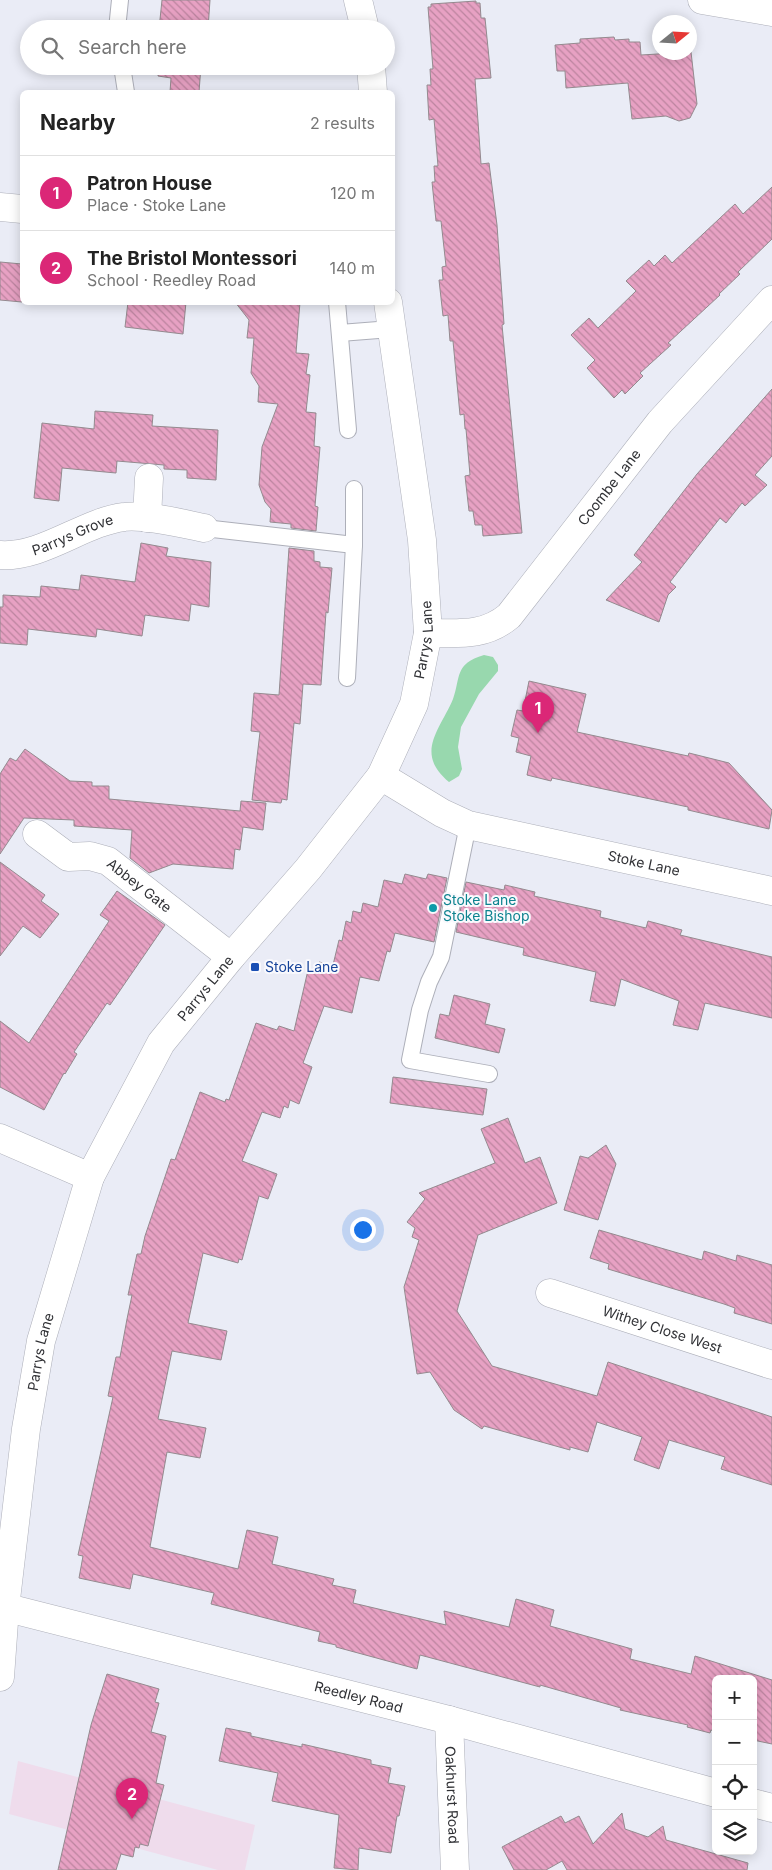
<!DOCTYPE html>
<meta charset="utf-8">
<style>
:root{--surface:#fff;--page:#f2f2f2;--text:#222;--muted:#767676;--line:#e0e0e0;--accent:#db2777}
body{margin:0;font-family:Inter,sans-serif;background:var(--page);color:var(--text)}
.controls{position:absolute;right:15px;bottom:15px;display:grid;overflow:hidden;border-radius:8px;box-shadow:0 2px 12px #0003}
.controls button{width:45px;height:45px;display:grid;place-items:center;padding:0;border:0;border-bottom:1px solid var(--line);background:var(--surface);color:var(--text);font:25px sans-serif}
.compass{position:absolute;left:652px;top:15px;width:45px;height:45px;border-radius:50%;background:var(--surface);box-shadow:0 2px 12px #0003;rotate:72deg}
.you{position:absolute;left:362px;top:1229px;width:18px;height:18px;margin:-12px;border:4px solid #fff;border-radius:50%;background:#1a73e8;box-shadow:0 0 0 8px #1a73e833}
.badge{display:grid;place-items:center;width:32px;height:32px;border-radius:50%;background:var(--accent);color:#fff;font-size:16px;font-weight:700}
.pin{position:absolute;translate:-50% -41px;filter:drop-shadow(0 1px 2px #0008)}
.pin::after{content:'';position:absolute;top:26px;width:18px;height:15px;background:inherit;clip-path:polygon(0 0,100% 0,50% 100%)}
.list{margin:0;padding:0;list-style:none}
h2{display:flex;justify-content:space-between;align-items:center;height:65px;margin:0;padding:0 20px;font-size:21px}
h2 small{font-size:16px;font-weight:400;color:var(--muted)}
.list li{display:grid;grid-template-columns:32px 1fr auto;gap:15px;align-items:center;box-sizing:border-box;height:75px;padding:0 20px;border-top:1px solid var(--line)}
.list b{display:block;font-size:19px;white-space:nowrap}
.list p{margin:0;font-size:16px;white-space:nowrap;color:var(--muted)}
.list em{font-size:16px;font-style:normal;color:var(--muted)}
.icon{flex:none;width:28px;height:28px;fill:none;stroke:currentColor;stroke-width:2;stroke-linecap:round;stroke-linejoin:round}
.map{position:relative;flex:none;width:772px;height:1870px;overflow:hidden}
.search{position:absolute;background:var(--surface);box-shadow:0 2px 12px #0003;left:20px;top:20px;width:375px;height:55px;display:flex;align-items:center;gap:12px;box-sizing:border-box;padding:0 18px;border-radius:28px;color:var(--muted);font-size:19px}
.panel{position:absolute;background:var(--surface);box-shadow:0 2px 12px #0003;left:20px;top:90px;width:375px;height:215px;border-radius:8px}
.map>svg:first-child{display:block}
.education{fill:#efdcec}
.grass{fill:#98d8ae}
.building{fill:url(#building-back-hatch);stroke:#948a8f}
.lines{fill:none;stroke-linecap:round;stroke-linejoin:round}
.lane-casing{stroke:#adafb9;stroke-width:18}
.street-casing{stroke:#adafb9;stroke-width:29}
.secondary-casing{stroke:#adafb9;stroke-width:29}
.lane{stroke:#fff;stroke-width:16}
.street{stroke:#fff;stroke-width:28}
.secondary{stroke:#fff;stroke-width:28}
.culture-dot{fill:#0f9aa8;stroke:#f9f9fd;stroke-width:2}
.transit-dot{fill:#1a4fb4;stroke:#f9f9fd;stroke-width:2}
.labels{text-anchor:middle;stroke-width:4;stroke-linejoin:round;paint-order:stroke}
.street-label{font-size:14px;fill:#303135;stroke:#f9f9fd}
.culture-label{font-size:14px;fill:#0d838f;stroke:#f9f9fd;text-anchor:start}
.transit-label{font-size:14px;fill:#164399;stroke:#f9f9fd;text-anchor:start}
</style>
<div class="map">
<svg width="772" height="1870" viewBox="0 0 772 1870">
<defs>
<pattern id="building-back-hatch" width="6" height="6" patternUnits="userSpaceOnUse" patternTransform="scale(1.25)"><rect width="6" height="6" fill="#e7a1c3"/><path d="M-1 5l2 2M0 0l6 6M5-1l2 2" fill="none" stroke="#bc849f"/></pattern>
</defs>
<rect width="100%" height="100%" fill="#eaecf6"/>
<path class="education" d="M 18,1761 L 255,1825 L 245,1870 L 218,1870 L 9,1814 Z"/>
<path class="grass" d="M 484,655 L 493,657 L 498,665 L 498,671 L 479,694 L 461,727 L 458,747 L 462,769 L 459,776 L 449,782 C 414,753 440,730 453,699 C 461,677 454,664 484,655 Z"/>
<g class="building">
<path d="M 162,0 L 210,0 L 208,29 L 159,29 Z"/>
<path d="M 476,1 L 476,3 L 480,3 L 481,18 L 485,18 L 491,78 L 475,79 L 481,164 L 489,163 L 497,225 L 504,324 L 502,325 L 522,533 L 483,536 L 482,525 L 475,525 L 473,511 L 469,511 L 465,476 L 470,475 L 466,429 L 465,429 L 464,414 L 460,415 L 453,341 L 450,341 L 448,315 L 443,316 L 439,280 L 443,280 L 442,267 L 446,266 L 441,221 L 436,221 L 432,182 L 435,182 L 434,166 L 438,166 L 434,119 L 429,120 L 427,85 L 431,85 L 430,69 L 433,69 L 428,7 L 431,7 L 431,4 Z"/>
<path d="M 614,37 L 615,40 L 629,39 L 629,42 L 640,42 L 641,55 L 691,52 L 697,104 L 690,118 L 679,121 L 666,116 L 632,119 L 628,83 L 566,88 L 565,71 L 557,71 L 555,45 L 580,43 L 580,39 Z"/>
<path d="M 159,66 L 201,66 L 199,92 L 170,92 L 171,78 L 158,76 Z"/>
<path d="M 772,187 L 772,239 L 738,272 L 740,274 L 719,294 L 720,295 L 668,343 L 671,345 L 640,373 L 643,376 L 625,394 L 622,390 L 614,398 L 587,368 L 595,360 L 571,335 L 589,318 L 598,328 L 636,291 L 626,281 L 649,260 L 654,266 L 665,255 L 672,263 L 735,204 L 743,214 Z"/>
<path d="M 0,262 L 22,264 L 22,302 L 0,300 Z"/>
<path d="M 128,302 L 186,302 L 183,334 L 125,327 Z"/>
<path d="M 235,302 L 300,302 L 296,353 L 309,354 L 306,374 L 310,375 L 306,412 L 316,413 L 314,446 L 320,447 L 315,506 L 318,507 L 316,531 L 291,528 L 291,524 L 270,522 L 271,509 L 265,502 L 259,485 L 262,447 L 278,404 L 258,402 L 259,386 L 251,373 L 254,338 L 247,338 L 249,320 Z"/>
<path d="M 772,389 L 772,456 L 755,475 L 767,485 L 745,506 L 742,503 L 726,523 L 720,518 L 670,582 L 676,587 L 668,595 L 659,622 L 606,600 L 642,562 L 634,555 L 697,474 Z"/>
<path d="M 95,411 L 153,415 L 152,426 L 218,430 L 216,480 L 187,478 L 187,470 L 164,469 L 164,465 L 117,461 L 116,473 L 62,468 L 59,501 L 34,498 L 42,423 L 94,429 Z"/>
<path d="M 141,543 L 168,548 L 166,556 L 211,562 L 209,607 L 191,604 L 189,621 L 145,615 L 142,636 L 97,629 L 96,637 L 28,629 L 27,645 L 0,643 L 0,607 L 3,607 L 3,595 L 40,597 L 41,586 L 79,590 L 81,575 L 135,582 Z"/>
<path d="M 289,548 L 314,551 L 314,561 L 320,562 L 320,567 L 332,568 L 328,613 L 326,612 L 321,685 L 303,684 L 300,724 L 294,723 L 287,800 L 282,799 L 281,803 L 252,800 L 260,732 L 251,731 L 254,693 L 279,695 Z"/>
<path d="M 529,681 L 586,694 L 577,732 L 688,756 L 689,753 L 729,763 L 772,810 L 769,829 L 688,810 L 688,807 L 552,778 L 551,781 L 527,775 L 531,756 L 516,752 L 519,738 L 511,736 L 517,710 L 523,711 Z"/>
<path d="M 25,749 L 70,781 L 92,782 L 92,786 L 109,786 L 109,799 L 240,811 L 241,801 L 266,803 L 263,830 L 243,827 L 240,850 L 235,849 L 233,869 L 173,864 L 149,873 L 130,858 L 132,830 L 74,826 L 74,820 L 24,818 L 0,854 L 0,774 L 10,758 L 16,761 Z"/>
<path d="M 0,862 L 45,895 L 41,901 L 59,914 L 40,938 L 23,926 L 0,956 Z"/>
<path d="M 405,874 L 426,879 L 428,874 L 447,878 L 434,942 L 395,933 L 390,952 L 387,951 L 379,981 L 360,977 L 352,1013 L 324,1006 L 303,1063 L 312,1067 L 299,1104 L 290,1100 L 288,1108 L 284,1106 L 280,1118 L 262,1112 L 242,1161 L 277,1174 L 268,1199 L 259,1196 L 242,1260 L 239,1259 L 238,1263 L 203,1253 L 188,1323 L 227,1331 L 221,1360 L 172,1351 L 158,1419 L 206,1428 L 200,1458 L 167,1452 L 150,1547 L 238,1569 L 247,1530 L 278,1537 L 272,1564 L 334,1579 L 332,1585 L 356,1590 L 353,1603 L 446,1625 L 444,1611 L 509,1627 L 516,1599 L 554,1610 L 550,1626 L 632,1649 L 630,1659 L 691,1674 L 695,1656 L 772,1680 L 772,1744 L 753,1740 L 753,1679 L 716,1679 L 716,1732 L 711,1730 L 710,1733 L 687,1727 L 688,1725 L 620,1710 L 621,1708 L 540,1685 L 540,1687 L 420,1655 L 417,1669 L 336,1647 L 336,1645 L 318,1641 L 320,1632 L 211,1604 L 214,1593 L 133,1574 L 130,1589 L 79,1578 L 83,1556 L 78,1555 L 113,1397 L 108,1396 L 116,1357 L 120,1357 L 127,1319 L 132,1295 L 128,1295 L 137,1254 L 141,1254 L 145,1236 L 171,1159 L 175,1160 L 200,1092 L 225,1102 L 226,1099 L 229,1100 L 256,1023 L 277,1030 L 279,1026 L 294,1031 L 308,970 L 316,971 L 319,962 L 333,965 L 339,940 L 342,941 L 346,921 L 351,923 L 353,911 L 361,913 L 363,903 L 378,907 L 384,880 L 402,884 Z"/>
<path d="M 466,882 L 504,890 L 505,885 L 535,892 L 534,896 L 601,911 L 600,917 L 646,928 L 648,921 L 682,930 L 680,935 L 772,957 L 772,1018 L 705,1003 L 698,1030 L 673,1025 L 679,1001 L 621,979 L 615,1006 L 590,1001 L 596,972 L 523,955 L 524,948 L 456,932 Z"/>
<path d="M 117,891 L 165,925 L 110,1005 L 107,1003 L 74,1052 L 77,1054 L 65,1074 L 64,1073 L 44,1110 L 0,1087 L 0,1021 L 29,1043 L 109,921 L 100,915 Z"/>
<path d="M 454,995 L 490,1004 L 485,1024 L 505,1029 L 499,1053 L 435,1038 L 440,1014 L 449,1016 Z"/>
<path d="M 393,1077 L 487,1089 L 483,1115 L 390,1103 Z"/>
<path d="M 508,1118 L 525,1163 L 540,1157 L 557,1203 L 478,1235 L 457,1311 L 492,1366 L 597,1396 L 608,1362 L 772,1417 L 772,1485 L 721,1469 L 725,1457 L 669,1440 L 659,1469 L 634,1460 L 642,1437 L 597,1422 L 588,1452 L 570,1447 L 570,1450 L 484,1426 L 482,1429 L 454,1410 L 430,1372 L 417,1374 L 404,1287 L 419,1240 L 412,1237 L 415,1228 L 407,1222 L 425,1199 L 419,1193 L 495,1163 L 481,1129 Z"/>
<path d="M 606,1145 L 616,1164 L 598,1220 L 564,1210 L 580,1156 L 588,1158 Z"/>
<path d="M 599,1230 L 702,1260 L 704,1251 L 736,1261 L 737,1255 L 772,1265 L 772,1324 L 734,1313 L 735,1308 L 724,1304 L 608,1269 L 609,1264 L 590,1258 Z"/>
<path d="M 107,1674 L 159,1689 L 155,1702 L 159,1703 L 151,1732 L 166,1736 L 156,1783 L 164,1785 L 148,1846 L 140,1844 L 139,1848 L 135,1847 L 133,1857 L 121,1854 L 116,1870 L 58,1870 L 91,1725 Z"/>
<path d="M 226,1728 L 251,1733 L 251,1736 L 302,1747 L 302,1744 L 371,1760 L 371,1764 L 391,1768 L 388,1783 L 405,1786 L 399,1816 L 397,1816 L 391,1853 L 359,1848 L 358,1870 L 334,1868 L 339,1815 L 272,1801 L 278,1773 L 219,1761 Z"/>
<path d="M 622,1813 L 625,1829 L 648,1837 L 663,1826 L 666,1840 L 748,1863 L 747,1870 L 567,1870 L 562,1861 L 546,1870 L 514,1870 L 502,1847 L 561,1816 L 565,1823 L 579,1816 L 593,1844 Z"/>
</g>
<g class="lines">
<defs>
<g id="lane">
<path d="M 117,29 L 120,0"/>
<path d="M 122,66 L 126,92"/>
<path d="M 337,302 L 348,430"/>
<path d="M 340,333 L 391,329"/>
<path d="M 204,528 L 354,545"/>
<path d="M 347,678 L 354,545 L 354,489"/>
<path d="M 468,825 L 441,957 L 429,982 L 420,1010 L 410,1060 L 489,1074"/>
</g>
<g id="street">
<path d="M 702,0 L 772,12"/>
<path d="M 0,207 L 22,209"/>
<path d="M 147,518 L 149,478"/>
<path id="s1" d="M 0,555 C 43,558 83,522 124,517 C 144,514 184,524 204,528"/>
<path id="s2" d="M 37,834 L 68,857 L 90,856 L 108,861 L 231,957"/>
<path d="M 0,1138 L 90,1177"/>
<path id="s3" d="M 550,1293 L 772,1365"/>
<path id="s4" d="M 0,1606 L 449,1720 L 716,1793"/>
<path id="s5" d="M 449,1720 L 455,1870"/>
<path d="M 753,1803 L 772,1808"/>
</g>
<g id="secondary">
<path d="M 358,0 L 365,29"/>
<path d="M 371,66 L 373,92"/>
<path id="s6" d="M 428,633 C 458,633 484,637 509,616 L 660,422 L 772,300"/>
<path id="s7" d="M 381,776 L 442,813 L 468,825 L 772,891"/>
<path id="s8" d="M 0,1677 L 5,1608 L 26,1429 L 41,1341 L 90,1177 L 161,1043 L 231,957 L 308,869 L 381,776 L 414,704 L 428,633 L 422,540 L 388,302"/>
</g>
</defs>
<use href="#lane" class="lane-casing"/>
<use href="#street" class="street-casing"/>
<use href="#secondary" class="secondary-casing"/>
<use href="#lane" class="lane"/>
<use href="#street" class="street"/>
<use href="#secondary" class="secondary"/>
</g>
<circle class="culture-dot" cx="433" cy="908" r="5"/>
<rect class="transit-dot" x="250" y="962" width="10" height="10" rx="2.5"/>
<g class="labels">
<g class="street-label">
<text dy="5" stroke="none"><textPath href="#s6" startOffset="248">Coombe Lane</textPath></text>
<text dy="5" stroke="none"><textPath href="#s1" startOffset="76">Parrys Grove</textPath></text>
<text dy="5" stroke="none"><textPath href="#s8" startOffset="1152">Parrys Lane</textPath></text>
<text dy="5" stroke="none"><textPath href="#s7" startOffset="280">Stoke Lane</textPath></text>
<text dy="5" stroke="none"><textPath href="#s2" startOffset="119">Abbey Gate</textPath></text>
<text dy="5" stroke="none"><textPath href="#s8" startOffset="732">Parrys Lane</textPath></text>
<text dy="5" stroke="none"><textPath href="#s3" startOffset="118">Withey Close West</textPath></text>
<text dy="5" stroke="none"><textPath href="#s8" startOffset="328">Parrys Lane</textPath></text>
<text dy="5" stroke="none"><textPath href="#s4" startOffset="370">Reedley Road</textPath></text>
<text dy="5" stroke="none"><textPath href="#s5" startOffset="75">Oakhurst Road</textPath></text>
</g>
<g class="culture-label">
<text x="443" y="905">Stoke Lane<tspan x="443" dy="16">Stoke Bishop</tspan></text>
</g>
<g class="transit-label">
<text x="265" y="972">Stoke Lane</text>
</g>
</g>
</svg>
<div class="controls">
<button>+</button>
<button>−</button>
<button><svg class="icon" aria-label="locate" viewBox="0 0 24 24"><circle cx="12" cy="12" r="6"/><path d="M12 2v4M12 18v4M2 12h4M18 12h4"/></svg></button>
<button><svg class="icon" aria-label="layers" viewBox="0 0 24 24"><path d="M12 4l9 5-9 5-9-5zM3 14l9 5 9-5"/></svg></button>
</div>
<svg class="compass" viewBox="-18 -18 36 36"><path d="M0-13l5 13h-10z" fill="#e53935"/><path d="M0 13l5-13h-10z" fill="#767676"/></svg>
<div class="you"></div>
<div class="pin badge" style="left:538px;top:733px">1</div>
<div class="pin badge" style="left:132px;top:1819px">2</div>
<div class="search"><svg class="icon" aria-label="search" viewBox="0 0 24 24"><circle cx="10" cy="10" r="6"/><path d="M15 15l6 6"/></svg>Search here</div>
<section class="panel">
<h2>Nearby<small>2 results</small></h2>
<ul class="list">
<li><span class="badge">1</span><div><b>Patron House</b><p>Place · Stoke Lane</p></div><em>120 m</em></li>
<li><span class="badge">2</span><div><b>The Bristol Montessori</b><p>School · Reedley Road</p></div><em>140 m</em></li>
</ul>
</section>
</div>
